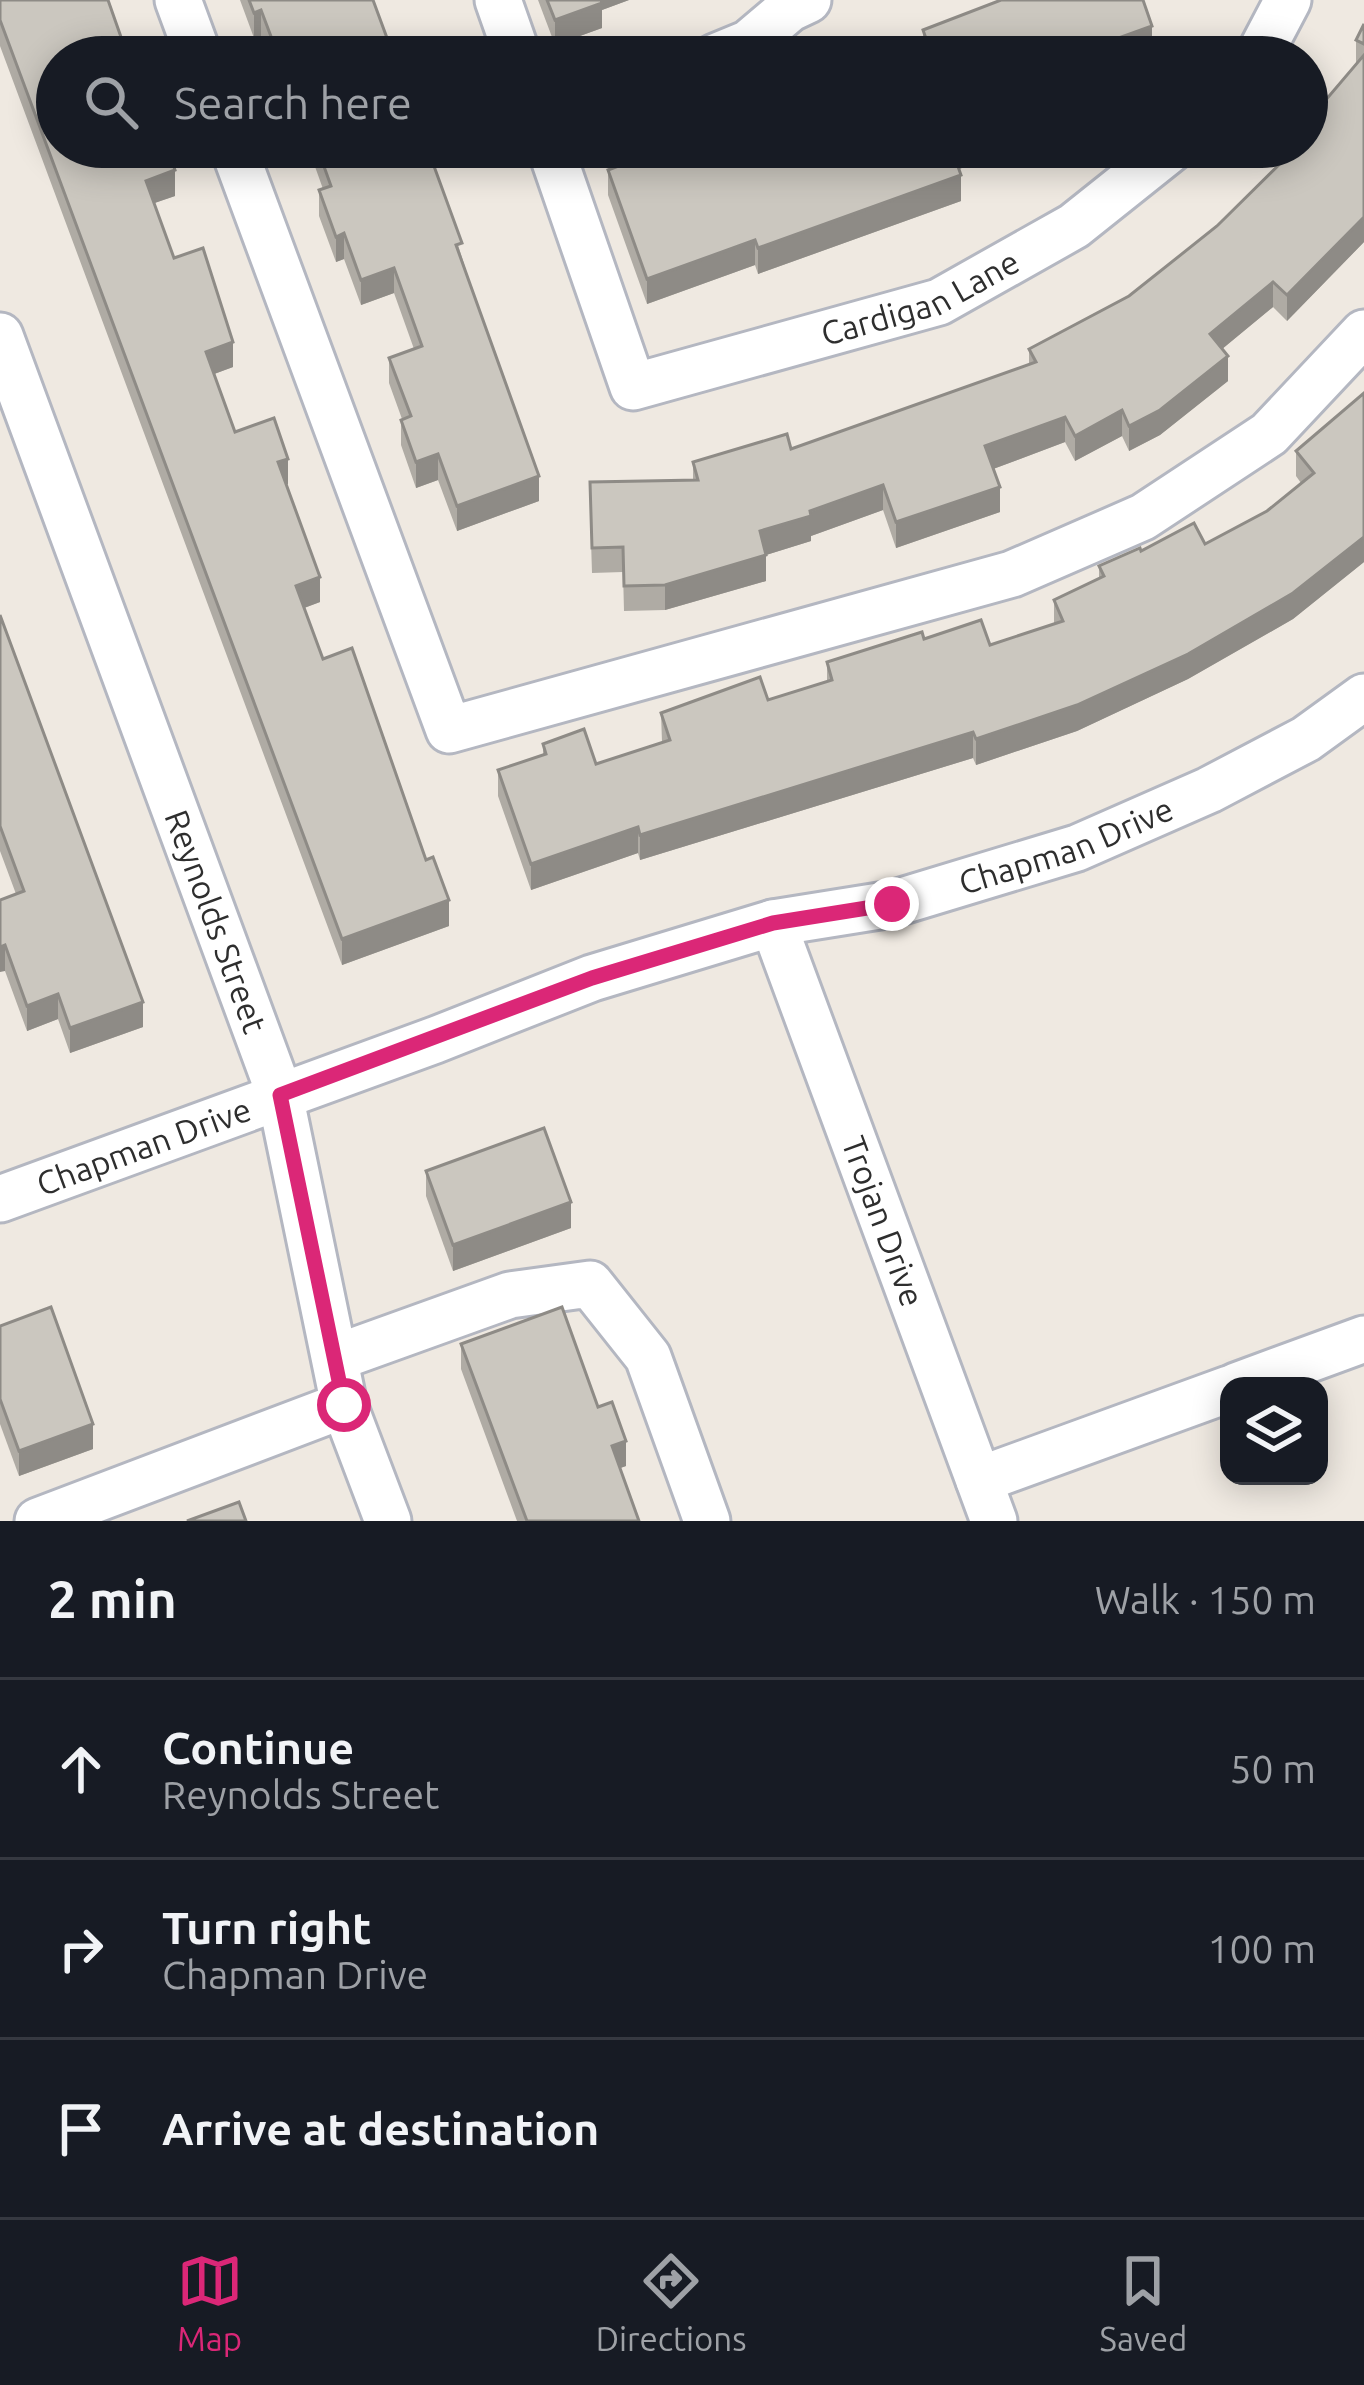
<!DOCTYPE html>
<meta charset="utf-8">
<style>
:root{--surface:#171b24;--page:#20242c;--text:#f1f3f6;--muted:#9ea1a6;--line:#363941;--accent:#db2777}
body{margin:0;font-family:Ubuntu,sans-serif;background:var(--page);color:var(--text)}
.controls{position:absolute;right:36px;bottom:36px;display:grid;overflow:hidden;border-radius:24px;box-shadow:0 6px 30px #0003}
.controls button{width:108px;height:108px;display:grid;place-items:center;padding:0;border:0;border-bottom:3px solid var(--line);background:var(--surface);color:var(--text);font:60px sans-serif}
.stop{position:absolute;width:36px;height:36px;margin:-27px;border:9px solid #db2777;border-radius:50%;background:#fff}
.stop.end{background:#db2777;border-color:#fff;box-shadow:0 3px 12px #0008}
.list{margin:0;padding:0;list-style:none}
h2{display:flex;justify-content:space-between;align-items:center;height:156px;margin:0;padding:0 48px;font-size:51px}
h2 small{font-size:39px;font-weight:400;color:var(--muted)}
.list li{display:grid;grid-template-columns:78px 1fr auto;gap:36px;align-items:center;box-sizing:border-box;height:180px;padding:0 48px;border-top:3px solid var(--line)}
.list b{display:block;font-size:45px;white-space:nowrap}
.list p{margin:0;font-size:39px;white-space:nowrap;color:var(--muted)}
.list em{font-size:39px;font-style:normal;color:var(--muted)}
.icon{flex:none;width:66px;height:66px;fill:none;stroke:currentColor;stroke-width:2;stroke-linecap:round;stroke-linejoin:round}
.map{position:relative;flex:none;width:1364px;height:1521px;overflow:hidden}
.search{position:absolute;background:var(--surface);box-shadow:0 6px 30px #0003;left:36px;right:36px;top:36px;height:132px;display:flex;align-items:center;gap:30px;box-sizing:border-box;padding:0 42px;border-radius:66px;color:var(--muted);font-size:45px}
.sheet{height:696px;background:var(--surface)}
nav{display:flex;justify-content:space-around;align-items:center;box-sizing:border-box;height:168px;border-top:3px solid var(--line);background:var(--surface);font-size:33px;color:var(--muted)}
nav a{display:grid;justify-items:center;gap:6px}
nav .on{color:var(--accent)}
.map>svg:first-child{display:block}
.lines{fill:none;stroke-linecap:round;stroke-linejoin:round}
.minor-casing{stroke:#b4b7c1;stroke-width:51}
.minor{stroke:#fff;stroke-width:45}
.wall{fill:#afaba4}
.shaded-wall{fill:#8e8b86}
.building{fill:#cbc7bf;stroke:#8e8b86;stroke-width:3}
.route{stroke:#db2777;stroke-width:15}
.labels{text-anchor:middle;stroke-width:10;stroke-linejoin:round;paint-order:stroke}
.street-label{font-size:33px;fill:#2e2e2e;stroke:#fff}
</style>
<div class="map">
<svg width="1364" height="1521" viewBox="0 0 1364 1521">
<rect width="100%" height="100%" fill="#efe9e1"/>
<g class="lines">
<defs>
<g id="minor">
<path d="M 178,0 L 199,57"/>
<path d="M 498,0 L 518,57"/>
<path d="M 715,57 L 749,43 L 789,9 L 808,0"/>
<path d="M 1258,57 L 1288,0"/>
<path d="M 233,147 L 449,730 L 1012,574 L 1143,517 L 1269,434 L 1364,333"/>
<path id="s1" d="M 550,147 L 633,387 L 939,302 L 1074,226 L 1173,147"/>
<path id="s2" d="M 0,336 L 280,1095 L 344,1405 L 388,1521"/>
<path id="s3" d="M 773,923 L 994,1521"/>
<path id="s4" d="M 0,1199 L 435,1040 L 592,978 L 773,923 L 892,904 L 1077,848 L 1209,790 L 1306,739 L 1364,697"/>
<path d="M 335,1358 L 510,1295 L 590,1284 L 648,1357 L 707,1521"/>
<path d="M 1236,1386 L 1364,1339"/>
<path d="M 979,1480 L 1229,1389"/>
<path d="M 38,1521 L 344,1405"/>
</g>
</defs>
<use href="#minor" class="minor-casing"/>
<use href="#minor" class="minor"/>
</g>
<g class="wall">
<path d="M 0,0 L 175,196 L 154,203 L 174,258 L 233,367 L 214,374 L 235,432 L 288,484 L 286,485 L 320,602 L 304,608 L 323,659 L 449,926 L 342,965 L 0,46 Z"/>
<path d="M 240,0 L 373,0 L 394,57 L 269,57 L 261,36 L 254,38 Z"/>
<path d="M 538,0 L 629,0 L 602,10 L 602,28 L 555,45 Z"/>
<path d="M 1364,24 L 1364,242 L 1287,321 L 1273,307 L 1222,349 L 1228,381 L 1160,435 L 1129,451 L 1122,436 L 1075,461 L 1065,442 L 993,469 L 1000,512 L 896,548 L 883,510 L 811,536 L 811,541 L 766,555 L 766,581 L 665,610 L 624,611 L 623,572 L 592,573 L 590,508 L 693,480 L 693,462 L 791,449 L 1029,365 L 1029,349 L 1129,296 L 1217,226 L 1293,151 L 1293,147 L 1307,147 L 1356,64 L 1356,40 Z"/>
<path d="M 923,30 L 1152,51 L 1136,57 L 924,57 Z"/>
<path d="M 308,147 L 427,147 L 539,501 L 457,531 L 438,480 L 416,488 L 401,445 L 401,420 L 402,419 L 389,383 L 389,358 L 414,349 L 394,293 L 361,305 L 344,259 L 336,262 L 319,216 L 319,190 L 323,189 Z"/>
<path d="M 694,147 L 1018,147 L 959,169 L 961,201 L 758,274 L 755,265 L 647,304 L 608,195 L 608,170 L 658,160 Z"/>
<path d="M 1364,393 L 1364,562 L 1293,619 L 1188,679 L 1077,731 L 976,765 L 973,758 L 640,860 L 638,853 L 531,890 L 498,796 L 498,770 L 543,755 L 543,744 L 596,764 L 662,742 L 661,713 L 768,700 L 827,681 L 827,662 L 924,639 L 990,645 L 1054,624 L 1054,600 L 1099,578 L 1099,566 L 1141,551 L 1205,544 L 1267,511 L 1301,483 L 1296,476 L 1296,451 Z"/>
<path d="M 0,615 L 143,1027 L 70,1053 L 58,1019 L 27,1031 L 5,971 L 0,900 L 16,894 L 0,851 Z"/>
<path d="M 426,1171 L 571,1228 L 453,1271 L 426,1196 Z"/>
<path d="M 0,1326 L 93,1449 L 19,1476 L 0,1424 Z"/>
<path d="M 461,1344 L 598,1407 L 626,1466 L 620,1468 L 639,1521 L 517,1521 L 461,1369 Z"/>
</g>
<g class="shaded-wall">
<path d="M 596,0 L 629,0 L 602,10 L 602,28 L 555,45 L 555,20 Z"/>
<path d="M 261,10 L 261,36 L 254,38 L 254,13 Z"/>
<path d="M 1152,26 L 1152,51 L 1136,57 L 1066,57 Z"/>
<path d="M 951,147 L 1018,147 L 951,172 Z"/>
<path d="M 175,170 L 175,196 L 146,206 L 146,181 Z"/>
<path d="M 961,175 L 961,201 L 758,274 L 758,248 Z"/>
<path d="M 1364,217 L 1364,242 L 1287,321 L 1287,295 Z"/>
<path d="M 344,233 L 344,259 L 336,262 L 336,237 Z"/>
<path d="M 755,240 L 755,265 L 647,304 L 647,279 Z"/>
<path d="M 394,268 L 394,293 L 361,305 L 361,280 Z"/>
<path d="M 1273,282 L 1273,307 L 1210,359 L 1210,334 Z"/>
<path d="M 233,342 L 233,367 L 206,377 L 206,352 Z"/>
<path d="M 1228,356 L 1228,381 L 1160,435 L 1129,451 L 1129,426 Z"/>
<path d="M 1122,410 L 1122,436 L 1075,461 L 1075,436 Z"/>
<path d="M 1065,417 L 1065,442 L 985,472 L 985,446 Z"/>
<path d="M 438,454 L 438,480 L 416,488 L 416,462 Z"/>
<path d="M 288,459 L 288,484 L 278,488 L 278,462 Z"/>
<path d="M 539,476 L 539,501 L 457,531 L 457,506 Z"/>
<path d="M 883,485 L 883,510 L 811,536 L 811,541 L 760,557 L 760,531 Z"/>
<path d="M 1000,487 L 1000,512 L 896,548 L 896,522 Z"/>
<path d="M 1364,537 L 1364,562 L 1293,619 L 1188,679 L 1077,731 L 976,765 L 976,739 Z"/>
<path d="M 766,555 L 766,581 L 665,610 L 665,585 Z"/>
<path d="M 320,577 L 320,602 L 296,611 L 296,586 Z"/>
<path d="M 973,732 L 973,758 L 640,860 L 640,835 Z"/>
<path d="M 638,827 L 638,853 L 531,890 L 531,864 Z"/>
<path d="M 449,900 L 449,926 L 342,965 L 342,939 Z"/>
<path d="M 5,945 L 5,971 L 0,972 L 0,947 Z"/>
<path d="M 58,994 L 58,1019 L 27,1031 L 27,1006 Z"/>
<path d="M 143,1002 L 143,1027 L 70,1053 L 70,1028 Z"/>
<path d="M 571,1202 L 571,1228 L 453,1271 L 453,1245 Z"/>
<path d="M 93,1424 L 93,1449 L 19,1476 L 19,1451 Z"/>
<path d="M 626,1441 L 626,1466 L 612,1471 L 612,1446 Z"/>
</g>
<g class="building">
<path d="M 0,0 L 108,0 L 128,57 L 57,57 L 57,147 L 167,147 L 175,170 L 146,181 L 174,258 L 203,248 L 233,342 L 206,352 L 235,432 L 274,418 L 288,459 L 278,462 L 320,577 L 296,586 L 323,659 L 352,648 L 426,860 L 433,857 L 449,900 L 342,939 L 0,20 Z"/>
<path d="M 249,0 L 373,0 L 394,57 L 284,57 L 283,53 L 278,55 L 261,10 L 254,13 Z"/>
<path d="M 547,0 L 601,0 L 602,3 L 555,20 Z"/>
<path d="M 1001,0 L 1143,0 L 1152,26 L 1066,57 L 930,57 L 932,56 L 923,30 Z"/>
<path d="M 1364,24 L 1364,44 L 1356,40 Z"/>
<path d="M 1364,55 L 1364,217 L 1287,295 L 1273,282 L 1210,334 L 1228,356 L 1160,410 L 1129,426 L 1122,410 L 1075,436 L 1065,417 L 985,446 L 1000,487 L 896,522 L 883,485 L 810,511 L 811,516 L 760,531 L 766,555 L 665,585 L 624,586 L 623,547 L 592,548 L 590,482 L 698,480 L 693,462 L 787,434 L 791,449 L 1036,362 L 1029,349 L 1129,296 L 1217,226 L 1297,147 L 1307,147 L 1307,122 Z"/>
<path d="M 317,147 L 427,147 L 462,243 L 456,245 L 539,476 L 457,506 L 438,454 L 416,462 L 401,420 L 411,416 L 389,358 L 422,346 L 394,268 L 361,280 L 344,233 L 336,237 L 319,190 L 331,186 Z"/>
<path d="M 694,147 L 951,147 L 961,175 L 758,248 L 755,240 L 647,279 L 608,170 L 655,152 L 658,160 Z"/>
<path d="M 1364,393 L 1364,537 L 1293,593 L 1188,654 L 1077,705 L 976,739 L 973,732 L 640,835 L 638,827 L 531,864 L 498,770 L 546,754 L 543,744 L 584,729 L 596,764 L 670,740 L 661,713 L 760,677 L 768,700 L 832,680 L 827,662 L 922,632 L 924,639 L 981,620 L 990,645 L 1063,621 L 1054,600 L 1104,576 L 1099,566 L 1140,548 L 1141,551 L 1194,523 L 1205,544 L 1267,511 L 1314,473 L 1296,451 Z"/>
<path d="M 0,615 L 143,1002 L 70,1028 L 58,994 L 27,1006 L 5,945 L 0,947 L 0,900 L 24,891 L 0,826 Z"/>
<path d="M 544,1128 L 571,1202 L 453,1245 L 426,1171 Z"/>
<path d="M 51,1307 L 93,1424 L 19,1451 L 0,1399 L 0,1326 Z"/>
<path d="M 562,1307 L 598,1407 L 612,1402 L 626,1441 L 612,1446 L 639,1521 L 527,1521 L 461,1344 Z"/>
<path d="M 239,1502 L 246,1521 L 187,1521 Z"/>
</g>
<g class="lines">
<path class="route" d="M 344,1405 L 280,1095 L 592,978 L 773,923 L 892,904"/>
</g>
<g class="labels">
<g class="street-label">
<text dy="12" stroke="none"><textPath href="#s1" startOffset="555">Cardigan Lane</textPath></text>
<text dy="12" stroke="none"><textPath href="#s4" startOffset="1125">Chapman Drive</textPath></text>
<text dy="12" stroke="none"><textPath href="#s2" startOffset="624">Reynolds Street</textPath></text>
<text dy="12" stroke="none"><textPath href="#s4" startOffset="153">Chapman Drive</textPath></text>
<text dy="12" stroke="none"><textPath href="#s3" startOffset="318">Trojan Drive</textPath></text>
</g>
</g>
</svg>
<div class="controls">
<button><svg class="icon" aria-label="layers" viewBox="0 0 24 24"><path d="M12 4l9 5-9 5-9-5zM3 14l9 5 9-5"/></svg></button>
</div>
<div class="stop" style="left:344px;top:1405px"></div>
<div class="stop end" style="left:892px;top:904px"></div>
<div class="search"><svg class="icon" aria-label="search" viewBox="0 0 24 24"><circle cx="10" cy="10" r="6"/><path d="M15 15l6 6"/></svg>Search here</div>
</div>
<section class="sheet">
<h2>2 min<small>Walk · 150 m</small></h2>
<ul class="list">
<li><svg class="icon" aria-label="ahead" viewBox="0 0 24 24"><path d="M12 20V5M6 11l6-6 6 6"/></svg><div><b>Continue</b><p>Reynolds Street</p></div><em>50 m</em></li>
<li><svg class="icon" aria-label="right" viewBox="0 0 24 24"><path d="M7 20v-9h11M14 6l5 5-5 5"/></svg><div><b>Turn right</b><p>Chapman Drive</p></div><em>100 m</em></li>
<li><svg class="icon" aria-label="arrive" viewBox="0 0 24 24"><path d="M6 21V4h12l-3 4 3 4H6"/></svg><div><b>Arrive at destination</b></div></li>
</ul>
</section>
<nav>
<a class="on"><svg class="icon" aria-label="map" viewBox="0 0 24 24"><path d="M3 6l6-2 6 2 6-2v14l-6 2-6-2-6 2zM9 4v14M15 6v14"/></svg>Map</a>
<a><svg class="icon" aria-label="directions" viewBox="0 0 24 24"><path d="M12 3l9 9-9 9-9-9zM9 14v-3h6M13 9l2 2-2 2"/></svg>Directions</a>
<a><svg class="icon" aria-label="saved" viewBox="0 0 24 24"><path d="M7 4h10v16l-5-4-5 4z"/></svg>Saved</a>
</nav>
